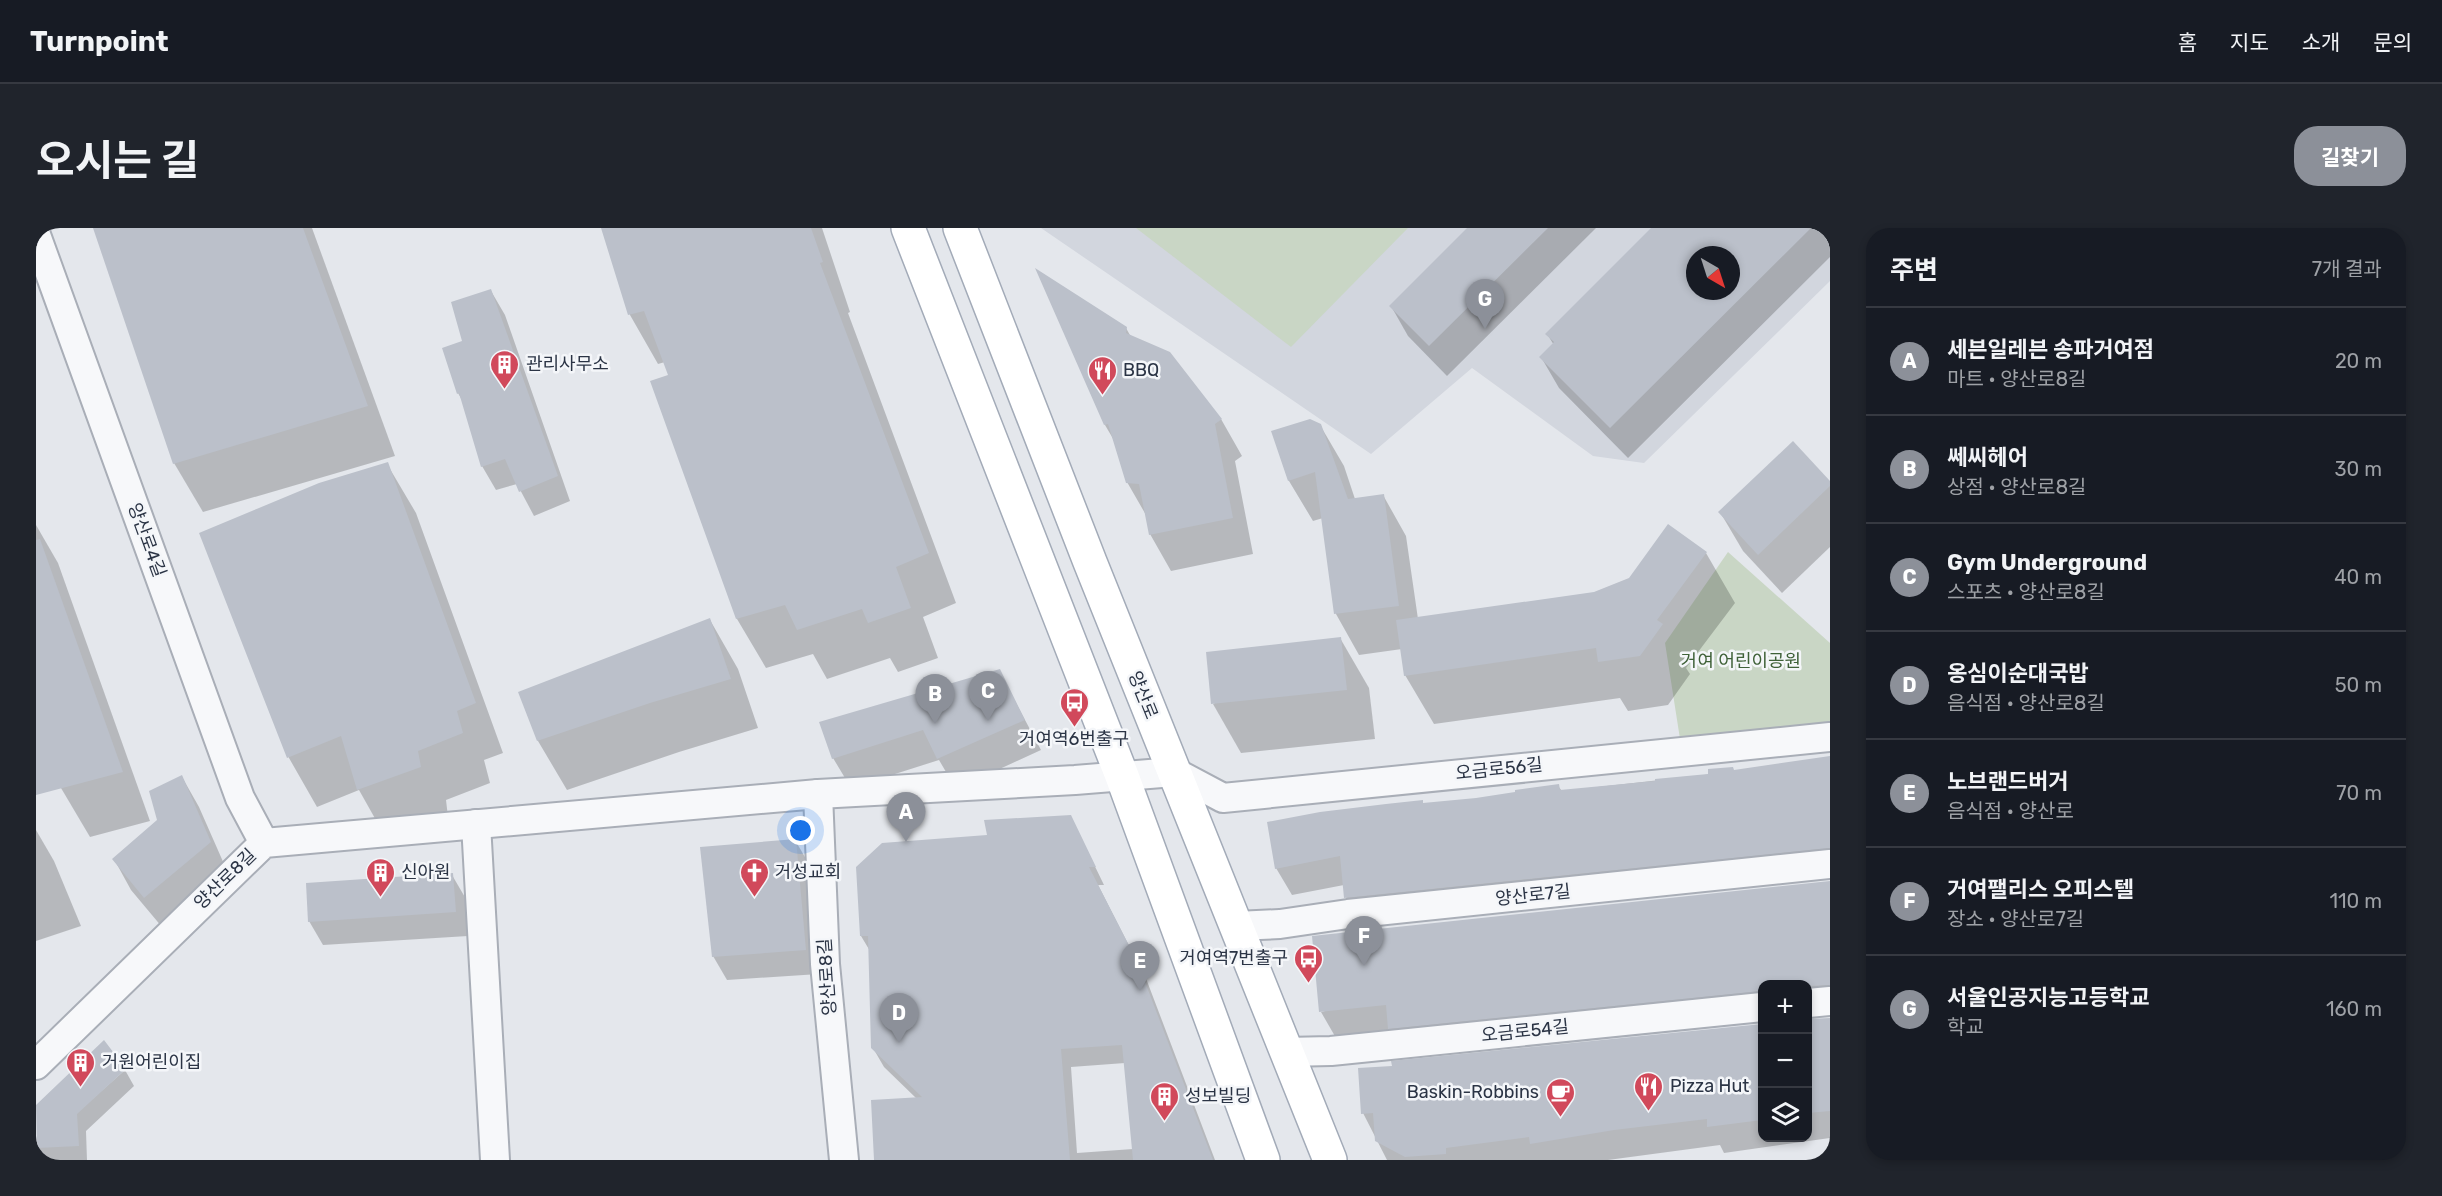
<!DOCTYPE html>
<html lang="ko">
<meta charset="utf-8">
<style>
:root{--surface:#171b24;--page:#20242c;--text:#f1f3f6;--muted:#9ea1a6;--line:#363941;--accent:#8c9099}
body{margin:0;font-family:Rubik,"Noto Sans KR",sans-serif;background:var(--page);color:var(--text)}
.controls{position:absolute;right:18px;bottom:18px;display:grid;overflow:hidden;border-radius:12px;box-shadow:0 3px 9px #0003}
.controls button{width:54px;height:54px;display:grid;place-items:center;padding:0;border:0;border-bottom:2px solid var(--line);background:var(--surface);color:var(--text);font:30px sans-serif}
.compass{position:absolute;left:1650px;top:18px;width:54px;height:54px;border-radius:50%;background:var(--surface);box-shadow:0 3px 9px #0003;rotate:141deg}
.you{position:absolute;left:765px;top:603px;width:21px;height:21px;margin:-15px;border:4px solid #fff;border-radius:50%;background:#1a73e8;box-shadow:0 0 0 9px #1a73e833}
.badge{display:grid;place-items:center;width:39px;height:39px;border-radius:50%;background:var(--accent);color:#fff;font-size:20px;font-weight:700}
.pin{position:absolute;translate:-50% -50px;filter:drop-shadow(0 2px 3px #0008)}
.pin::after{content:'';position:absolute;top:32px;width:21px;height:18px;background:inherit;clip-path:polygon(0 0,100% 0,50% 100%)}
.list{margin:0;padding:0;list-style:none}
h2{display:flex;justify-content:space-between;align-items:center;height:78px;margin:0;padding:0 24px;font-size:26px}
h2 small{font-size:20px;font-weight:400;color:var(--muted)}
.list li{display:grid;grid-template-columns:39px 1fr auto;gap:18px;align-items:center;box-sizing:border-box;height:108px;padding:0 24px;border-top:2px solid var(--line)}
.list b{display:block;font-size:22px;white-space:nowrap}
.list p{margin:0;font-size:20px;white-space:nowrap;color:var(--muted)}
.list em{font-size:20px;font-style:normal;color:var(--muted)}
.icon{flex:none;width:33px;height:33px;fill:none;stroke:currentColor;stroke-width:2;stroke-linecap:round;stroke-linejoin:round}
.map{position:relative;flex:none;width:1794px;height:932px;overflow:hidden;border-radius:24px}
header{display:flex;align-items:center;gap:36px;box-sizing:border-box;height:84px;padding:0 30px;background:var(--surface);border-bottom:2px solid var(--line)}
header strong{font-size:28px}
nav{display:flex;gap:33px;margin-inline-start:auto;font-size:21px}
.intro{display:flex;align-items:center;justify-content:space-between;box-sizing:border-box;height:144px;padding:0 36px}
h1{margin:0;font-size:42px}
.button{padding:15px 27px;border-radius:24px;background:var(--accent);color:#fff;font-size:21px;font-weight:700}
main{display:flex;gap:36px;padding:0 36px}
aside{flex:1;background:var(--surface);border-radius:24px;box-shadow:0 3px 9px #0003}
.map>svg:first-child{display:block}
.built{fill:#d2d6de;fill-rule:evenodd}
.green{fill:#c9d6c5}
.shadow{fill:#0003;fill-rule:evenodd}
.building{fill:#bbc0ca;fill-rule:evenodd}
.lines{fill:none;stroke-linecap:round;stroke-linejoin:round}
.minor-casing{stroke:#a9aeb7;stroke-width:32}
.primary-casing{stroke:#a3abb8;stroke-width:36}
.minor{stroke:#f7f8fa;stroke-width:28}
.primary{stroke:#fff;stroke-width:33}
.labels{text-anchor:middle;stroke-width:5;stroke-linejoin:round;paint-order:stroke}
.poi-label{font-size:18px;fill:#2b3445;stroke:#f4f6f9;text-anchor:start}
.street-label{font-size:18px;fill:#2b3445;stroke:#f4f6f9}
.park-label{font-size:18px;fill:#3f6138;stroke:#f4f6f9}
</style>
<header>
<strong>Turnpoint</strong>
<nav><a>홈</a><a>지도</a><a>소개</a><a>문의</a></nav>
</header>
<div class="intro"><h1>오시는 길</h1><a class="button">길찾기</a></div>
<main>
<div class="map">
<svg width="1794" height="932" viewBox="0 0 1794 932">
<rect width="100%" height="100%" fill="#e4e7ec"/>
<path class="built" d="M 1005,0 L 1794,0 L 1794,53 L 1608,235 L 1557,228 L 1436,140 L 1335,226 ZM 1659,27 L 1695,27 L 1695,63 L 1659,63 Z"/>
<g class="green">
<path d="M 1100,0 L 1372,0 L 1255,119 Z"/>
<path d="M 1692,324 L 1794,415 L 1794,498 L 1644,511 L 1629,415 Z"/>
</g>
<g class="shadow">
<path d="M 59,0 L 276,0 L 359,228 L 167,284 L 138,235 Z"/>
<path d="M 566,0 L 786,0 L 814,84 L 812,85 L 920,375 L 887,389 L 902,430 L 862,444 L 854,430 L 791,451 L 777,426 L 730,440 L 701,391 L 616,154 L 634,148 L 629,134 L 622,136 L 594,87 Z"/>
<path d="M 1433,0 L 1560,0 L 1411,148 L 1372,108 L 1355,78 Z"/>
<path d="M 1617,0 L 1794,0 L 1794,29 L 1592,230 L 1523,160 L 1505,129 L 1518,117 L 1511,106 ZM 1659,27 L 1695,27 L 1695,63 L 1659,63 Z"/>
<path d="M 455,63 L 469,87 L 534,273 L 498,288 L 481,256 L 460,262 L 446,238 L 427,174 L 422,165 L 428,114 Z"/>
<path d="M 1090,100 L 1095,109 L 1185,191 L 1206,228 L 1199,233 L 1217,326 L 1135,343 L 1114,306 L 1110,287 L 1091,254 L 1079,214 L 1069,197 Z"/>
<path d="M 1284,197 L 1308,238 L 1319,271 L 1347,267 L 1370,308 L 1382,391 L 1558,366 L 1670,325 L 1699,375 L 1650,440 L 1654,446 L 1632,477 L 1592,483 L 1584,470 L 1398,496 L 1369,447 L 1366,421 L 1323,427 L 1300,386 L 1287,290 L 1277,293 L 1253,253 L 1237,204 Z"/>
<path d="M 351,236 L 380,285 L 467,525 L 448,532 L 454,555 L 410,572 L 412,589 L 350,610 L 323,562 L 281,579 L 253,530 L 165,306 Z"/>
<path d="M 1794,255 L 1794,319 L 1746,365 L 1707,323 L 1684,284 Z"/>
<path d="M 0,297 L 22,335 L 114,593 L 54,609 L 25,560 L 0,484 Z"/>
<path d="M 674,392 L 702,441 L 722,500 L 643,524 L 531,562 L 502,513 L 484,465 Z"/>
<path d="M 1304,410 L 1333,460 L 1339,511 L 1205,525 L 1177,476 Z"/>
<path d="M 963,443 L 1005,522 L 920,561 L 903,532 L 815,560 L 797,530 Z"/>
<path d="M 1794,533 L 1794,647 L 1325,696 L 1310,669 L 1308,657 L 1256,667 L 1240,640 L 1387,577 L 1441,571 L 1522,558 L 1526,563 Z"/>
<path d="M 146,549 L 163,579 L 192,645 L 126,699 L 95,662 L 78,631 L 122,593 Z"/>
<path d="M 1035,589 L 1068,657 L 1062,657 L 1111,753 L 1179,932 L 840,932 L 881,871 L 848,839 L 837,820 L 834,723 L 825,708 L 953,608 ZM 1089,835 L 1097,921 L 1041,925 L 1035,839 Z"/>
<path d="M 0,602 L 18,633 L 45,698 L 0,713 Z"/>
<path d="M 759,612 L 773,636 L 783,746 L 691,752 L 677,728 Z"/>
<path d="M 416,647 L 430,671 L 432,708 L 287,717 L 273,693 Z"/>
<path d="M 1794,654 L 1794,784 L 1777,788 L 1774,791 L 1794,791 L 1794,910 L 1688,925 L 1684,917 L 1572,932 L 1351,932 L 1327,885 L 1357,839 L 1357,835 L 1726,797 L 1726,910 L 1772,910 L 1772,756 L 1726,756 L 1726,790 L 1300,810 L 1285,784 Z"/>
<path d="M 89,842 L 98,858 L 50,903 L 51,932 L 10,932 L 2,919 Z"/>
</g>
<g class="building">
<path d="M 57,0 L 267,0 L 332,178 L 137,236 Z"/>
<path d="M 565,0 L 775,0 L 787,34 L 784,35 L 893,325 L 860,339 L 875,380 L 832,395 L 826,381 L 761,402 L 749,377 L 700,391 L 614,153 L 632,147 L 608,83 L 592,87 Z"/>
<path d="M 1431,0 L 1512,0 L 1393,118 L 1353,78 Z"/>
<path d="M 1615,0 L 1775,0 L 1574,200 L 1503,129 L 1518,114 L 1509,106 ZM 1659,27 L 1695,27 L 1695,63 L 1659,63 Z"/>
<path d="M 999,40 L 1091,99 L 1090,105 L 1134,124 L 1186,191 L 1179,196 L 1197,290 L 1113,307 L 1103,256 L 1090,255 L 1072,196 L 1068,197 Z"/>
<path d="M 455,61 L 522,248 L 483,264 L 469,231 L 445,239 L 423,165 L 421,166 L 406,120 L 426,113 L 415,74 Z"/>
<path d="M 1274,191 L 1285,196 L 1312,271 L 1348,266 L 1363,378 L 1298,386 L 1279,244 L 1252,253 L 1235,203 Z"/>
<path d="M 1757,213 L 1794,253 L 1794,258 L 1722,327 L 1682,284 Z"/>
<path d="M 352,234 L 440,475 L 421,483 L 427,505 L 382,523 L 385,539 L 321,562 L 305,508 L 251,530 L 163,305 L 283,255 Z"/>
<path d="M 1632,296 L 1671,324 L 1621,392 L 1627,396 L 1604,428 L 1562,434 L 1560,420 L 1368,448 L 1360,392 L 1558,364 L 1593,350 Z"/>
<path d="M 4,311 L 87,544 L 0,567 L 0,312 Z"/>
<path d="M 674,390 L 695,451 L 614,475 L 501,513 L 482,464 Z"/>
<path d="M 1305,409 L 1311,462 L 1175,476 L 1170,424 Z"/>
<path d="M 964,441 L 989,492 L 901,531 L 887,502 L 796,531 L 783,494 Z"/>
<path d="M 1794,528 L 1794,620 L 1308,670 L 1304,628 L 1239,641 L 1231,594 L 1284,584 L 1350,576 L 1387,572 L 1387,575 L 1440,570 L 1479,564 L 1479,562 L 1523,556 L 1524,562 L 1619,553 L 1619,551 L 1672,546 L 1672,541 L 1697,539 L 1698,542 Z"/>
<path d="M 146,547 L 175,614 L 108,670 L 76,631 L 121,592 L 113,563 Z"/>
<path d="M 1035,587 L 1060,639 L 1053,639 L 1101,733 L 1177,932 L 1097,932 L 1086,817 L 1025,821 L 1034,932 L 838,932 L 835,872 L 886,869 L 835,820 L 832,708 L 824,708 L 820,639 L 846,615 L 951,607 L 948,592 Z"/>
<path d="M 760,611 L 770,722 L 676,729 L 664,619 Z"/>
<path d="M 417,645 L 420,684 L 272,694 L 270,655 Z"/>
<path d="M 1794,653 L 1794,757 L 1772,758 L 1772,756 L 1726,756 L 1726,763 L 1352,801 L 1350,777 L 1283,784 L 1276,708 Z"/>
<path d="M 1794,790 L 1794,883 L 1772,885 L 1772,791 Z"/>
<path d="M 1726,796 L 1726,892 L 1671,899 L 1671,891 L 1578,902 L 1494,916 L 1493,909 L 1410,920 L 1410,926 L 1369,929 L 1339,913 L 1337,885 L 1325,886 L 1322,840 L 1356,838 L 1355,833 Z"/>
<path d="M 68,812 L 90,841 L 41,886 L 43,918 L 1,920 L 0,877 Z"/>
</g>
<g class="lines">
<defs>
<g id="minor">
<path d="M 0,7 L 204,570 L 228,615"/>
<path d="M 782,566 L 789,736 L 808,932"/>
<path d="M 440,596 L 459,932"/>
<path d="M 1200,698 L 1244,696 L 1312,686 L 1794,636"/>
<path d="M 1772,775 L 1794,773"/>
<path d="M 1250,824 L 1295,823 L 1726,779"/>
<path d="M 0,837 L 228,615 L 782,566 L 1039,552 L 1138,544 L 1187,570 L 1794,509"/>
</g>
<g id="primary">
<path d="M 872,0 L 1086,548 L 1227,932"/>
<path d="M 924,0 L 1054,334 L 1294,932"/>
</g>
</defs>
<use href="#minor" class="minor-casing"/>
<use href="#primary" class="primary-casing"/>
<use href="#minor" class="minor"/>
<use href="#primary" class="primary"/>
</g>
<defs>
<symbol id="building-pin" viewBox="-11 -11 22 30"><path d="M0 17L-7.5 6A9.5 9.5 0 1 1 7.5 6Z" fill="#d1495b" stroke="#f4f6f9"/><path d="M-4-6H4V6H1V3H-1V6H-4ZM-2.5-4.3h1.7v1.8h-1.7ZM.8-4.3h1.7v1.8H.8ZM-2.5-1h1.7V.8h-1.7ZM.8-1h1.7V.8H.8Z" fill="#fff"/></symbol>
<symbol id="restaurant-pin" viewBox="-11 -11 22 30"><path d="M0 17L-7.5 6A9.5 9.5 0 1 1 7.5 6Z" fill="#d1495b" stroke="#f4f6f9"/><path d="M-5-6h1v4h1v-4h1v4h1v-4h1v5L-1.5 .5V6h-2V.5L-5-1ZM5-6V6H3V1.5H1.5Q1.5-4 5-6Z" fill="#fff"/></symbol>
<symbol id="bus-pin" viewBox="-11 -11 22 30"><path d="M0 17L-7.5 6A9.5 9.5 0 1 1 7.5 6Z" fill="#d1495b" stroke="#f4f6f9"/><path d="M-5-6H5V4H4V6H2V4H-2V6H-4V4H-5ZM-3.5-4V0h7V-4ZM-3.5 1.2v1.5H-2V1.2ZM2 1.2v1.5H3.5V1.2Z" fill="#fff"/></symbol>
<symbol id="church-pin" viewBox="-11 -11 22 30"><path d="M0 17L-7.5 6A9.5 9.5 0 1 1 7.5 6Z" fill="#d1495b" stroke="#f4f6f9"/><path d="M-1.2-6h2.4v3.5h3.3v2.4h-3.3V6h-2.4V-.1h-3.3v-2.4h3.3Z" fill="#fff"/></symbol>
<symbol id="cafe-pin" viewBox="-11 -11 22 30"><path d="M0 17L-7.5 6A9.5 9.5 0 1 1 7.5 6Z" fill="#d1495b" stroke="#f4f6f9"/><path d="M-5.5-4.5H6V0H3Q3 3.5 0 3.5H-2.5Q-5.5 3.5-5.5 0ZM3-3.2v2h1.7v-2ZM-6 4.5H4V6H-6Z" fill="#fff"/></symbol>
</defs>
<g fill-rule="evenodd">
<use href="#building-pin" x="452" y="120" width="33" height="45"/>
<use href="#restaurant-pin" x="1050" y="126" width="33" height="45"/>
<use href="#bus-pin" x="1022" y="458" width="33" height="45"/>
<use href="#building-pin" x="328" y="628" width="33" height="45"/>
<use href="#church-pin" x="702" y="628" width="33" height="45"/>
<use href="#bus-pin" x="1256" y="714" width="33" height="45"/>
<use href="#building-pin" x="28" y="818" width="33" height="45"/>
<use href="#restaurant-pin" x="1596" y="842" width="33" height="45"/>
<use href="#cafe-pin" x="1508" y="848" width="33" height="45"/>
<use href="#building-pin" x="1112" y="852" width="33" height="45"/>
</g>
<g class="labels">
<g class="poi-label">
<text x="490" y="142">관리사무소</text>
<text x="1087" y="148">BBQ</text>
<text x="1038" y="517" text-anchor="middle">거여역6번출구</text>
<text x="365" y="650">신아원</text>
<text x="739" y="650">거성교회</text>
<text x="1252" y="736" text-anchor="end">거여역7번출구</text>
<text x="66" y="840">거원어린이집</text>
<text x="1634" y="864">Pizza Hut</text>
<text x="1503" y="870" text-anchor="end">Baskin-Robbins</text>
<text x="1149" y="874">성보빌딩</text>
</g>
<g class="street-label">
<text transform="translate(111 312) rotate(70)" y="6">양산로4길</text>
<text transform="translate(1107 467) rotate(68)" y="6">양산로</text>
<text transform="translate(1463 541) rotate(-6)" y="6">오금로56길</text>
<text transform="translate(189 651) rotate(-44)" y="6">양산로8길</text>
<text transform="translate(1497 667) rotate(-6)" y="6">양산로7길</text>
<text transform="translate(791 749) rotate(-94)" y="6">양산로8길</text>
<text transform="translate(1489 803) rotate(-6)" y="6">오금로54길</text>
</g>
<g class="park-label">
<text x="1705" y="439">거여 어린이공원</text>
</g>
</g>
</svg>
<div class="controls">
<button>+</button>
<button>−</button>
<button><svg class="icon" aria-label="layers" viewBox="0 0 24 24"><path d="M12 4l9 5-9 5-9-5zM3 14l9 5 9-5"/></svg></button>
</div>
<svg class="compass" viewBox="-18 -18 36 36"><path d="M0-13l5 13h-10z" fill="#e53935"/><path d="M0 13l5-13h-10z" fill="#9ea1a6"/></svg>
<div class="you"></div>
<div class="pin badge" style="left:870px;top:614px">A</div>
<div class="pin badge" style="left:899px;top:496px">B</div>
<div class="pin badge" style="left:952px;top:493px">C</div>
<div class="pin badge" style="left:863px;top:815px">D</div>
<div class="pin badge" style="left:1104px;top:763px">E</div>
<div class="pin badge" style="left:1328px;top:738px">F</div>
<div class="pin badge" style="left:1449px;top:101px">G</div>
</div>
<aside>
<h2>주변<small>7개 결과</small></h2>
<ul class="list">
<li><span class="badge">A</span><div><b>세븐일레븐 송파거여점</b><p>마트 · 양산로8길</p></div><em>20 m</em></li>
<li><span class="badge">B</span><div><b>쎄씨헤어</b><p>상점 · 양산로8길</p></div><em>30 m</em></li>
<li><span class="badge">C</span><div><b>Gym Underground</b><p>스포츠 · 양산로8길</p></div><em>40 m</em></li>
<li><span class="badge">D</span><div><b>옹심이순대국밥</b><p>음식점 · 양산로8길</p></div><em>50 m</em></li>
<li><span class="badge">E</span><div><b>노브랜드버거</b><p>음식점 · 양산로</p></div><em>70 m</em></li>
<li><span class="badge">F</span><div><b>거여팰리스 오피스텔</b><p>장소 · 양산로7길</p></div><em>110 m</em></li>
<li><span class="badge">G</span><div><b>서울인공지능고등학교</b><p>학교</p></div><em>160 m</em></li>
</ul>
</aside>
</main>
